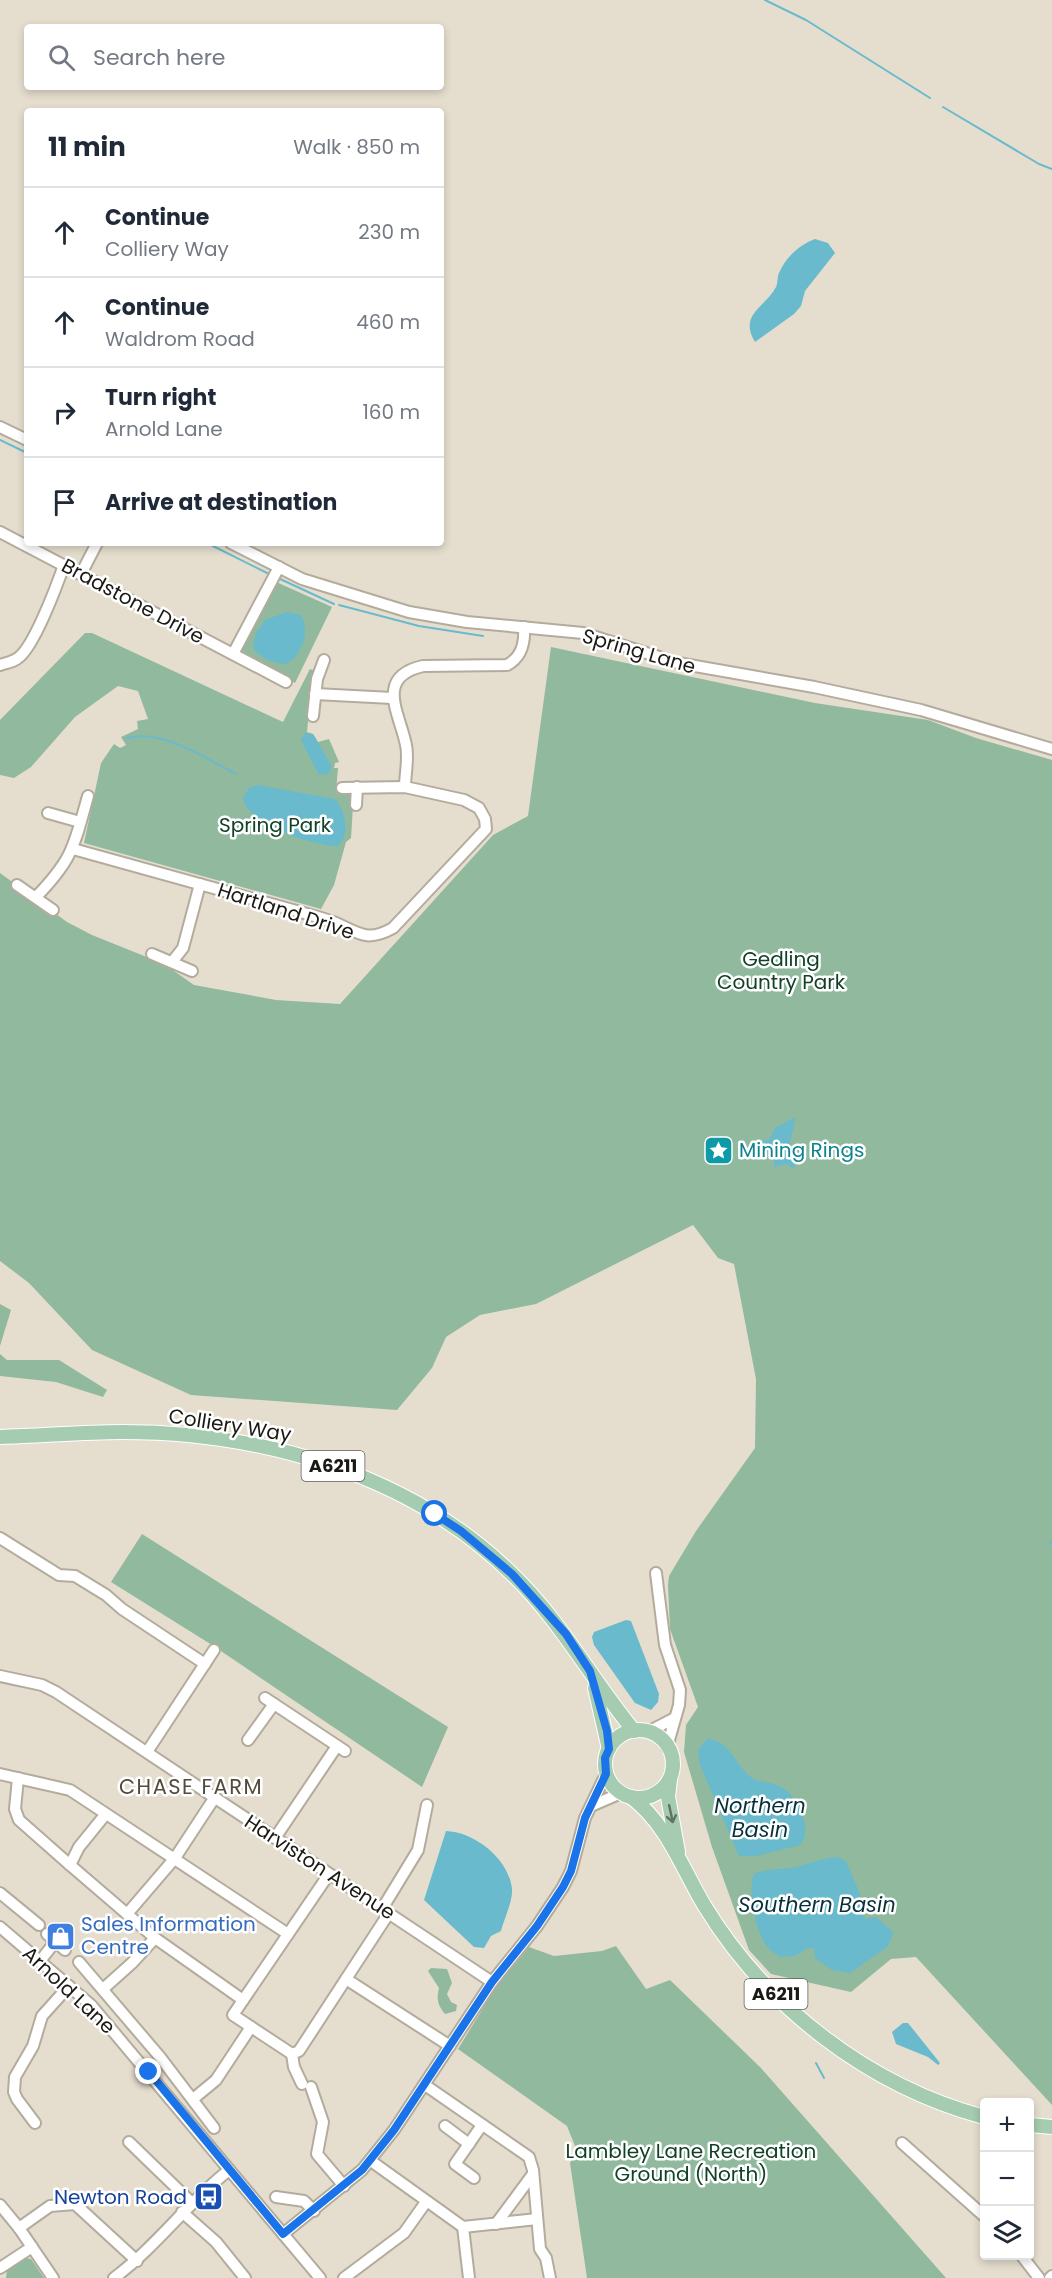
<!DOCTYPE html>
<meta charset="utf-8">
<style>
:root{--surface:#fff;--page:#f2f2f3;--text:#1f2937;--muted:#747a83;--line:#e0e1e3}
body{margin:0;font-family:Poppins,sans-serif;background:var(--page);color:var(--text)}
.controls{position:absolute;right:18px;bottom:18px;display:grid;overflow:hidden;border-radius:6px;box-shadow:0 3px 9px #0003}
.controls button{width:54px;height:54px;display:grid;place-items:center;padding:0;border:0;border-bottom:2px solid var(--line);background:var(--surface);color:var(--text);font:30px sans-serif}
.stop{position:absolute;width:18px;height:18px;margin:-14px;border:4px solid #1a73e8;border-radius:50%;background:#fff}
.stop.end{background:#1a73e8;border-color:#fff;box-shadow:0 2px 6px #0008}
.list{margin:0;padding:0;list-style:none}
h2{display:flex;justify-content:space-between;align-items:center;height:78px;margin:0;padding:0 24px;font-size:26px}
h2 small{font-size:20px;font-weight:400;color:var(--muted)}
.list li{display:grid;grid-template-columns:39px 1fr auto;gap:18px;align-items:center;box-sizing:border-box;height:90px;padding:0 24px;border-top:2px solid var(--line)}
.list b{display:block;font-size:22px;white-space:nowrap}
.list p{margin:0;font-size:20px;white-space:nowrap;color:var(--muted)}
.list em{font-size:20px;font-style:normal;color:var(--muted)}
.icon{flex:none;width:33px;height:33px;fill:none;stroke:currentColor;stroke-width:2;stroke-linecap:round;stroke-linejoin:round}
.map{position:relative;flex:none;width:1052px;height:2278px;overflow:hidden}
.search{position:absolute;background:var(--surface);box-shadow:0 3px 9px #0003;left:24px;top:24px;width:420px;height:66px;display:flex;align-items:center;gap:15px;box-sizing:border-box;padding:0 21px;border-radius:6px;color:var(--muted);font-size:22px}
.panel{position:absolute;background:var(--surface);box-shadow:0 3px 9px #0003;left:24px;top:108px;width:420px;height:438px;border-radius:6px}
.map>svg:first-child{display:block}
.green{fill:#90b99e}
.water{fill:#69bacd}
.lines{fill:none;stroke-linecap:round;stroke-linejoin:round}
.stream{stroke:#69bacd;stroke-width:2}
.minor-casing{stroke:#b3ac9d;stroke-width:14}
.major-casing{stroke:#fff;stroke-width:16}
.minor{stroke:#fff;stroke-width:10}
.major{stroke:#a5cbb0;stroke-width:14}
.oneway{stroke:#607262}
.route{stroke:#1a73e8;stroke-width:8}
.labels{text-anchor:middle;stroke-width:5;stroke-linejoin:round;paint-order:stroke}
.shield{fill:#fff;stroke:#5f5e5a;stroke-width:1.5}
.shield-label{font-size:18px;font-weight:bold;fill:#1b1913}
.street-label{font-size:20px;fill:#1b1913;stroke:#fff}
.park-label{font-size:20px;fill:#114127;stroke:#fff}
.culture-label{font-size:20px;fill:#0d838f;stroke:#fff;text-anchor:start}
.shop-label{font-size:20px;fill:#366cbe;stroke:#fff;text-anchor:start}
.transit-label{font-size:20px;fill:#164399;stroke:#fff;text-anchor:end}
.neighbourhood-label{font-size:21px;letter-spacing:1.5px;fill:#514b3e;stroke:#fff}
.water-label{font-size:21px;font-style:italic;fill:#073038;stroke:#fff}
</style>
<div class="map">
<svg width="1052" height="2278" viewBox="0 0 1052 2278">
<rect width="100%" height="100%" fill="#e5dece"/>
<g class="green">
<path d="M 274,581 L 332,607 L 295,683 L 240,651 Z"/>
<path d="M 85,633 L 92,633 L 283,722 L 310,669 L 313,670 L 307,732 L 313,734 L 318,742 L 329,739 L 339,762 L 335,763 L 334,768 L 338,768 L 336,792 L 350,794 L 353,806 L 351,838 L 346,842 L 334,885 L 321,909 L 84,843 L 101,763 L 114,744 L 120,748 L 126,745 L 121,737 L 138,729 L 137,721 L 148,719 L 138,691 L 118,686 L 75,717 L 31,767 L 14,778 L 0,775 L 0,720 Z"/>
<path d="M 551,647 L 815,703 L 928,720 L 976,738 L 1052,760 L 1052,2105 L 916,1957 L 891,1959 L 851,1992 L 771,1974 L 749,1950 L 712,1847 L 684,1752 L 686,1725 L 698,1707 L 670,1629 L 668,1585 L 669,1576 L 696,1531 L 755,1448 L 756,1379 L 734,1264 L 718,1258 L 693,1225 L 536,1304 L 480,1315 L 446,1337 L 432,1368 L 397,1410 L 191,1395 L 92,1350 L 29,1283 L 0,1261 L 0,873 L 67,922 L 92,935 L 164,964 L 194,985 L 276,1000 L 340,1004 L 493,835 L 528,816 Z"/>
<path d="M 0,1304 L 11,1310 L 0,1346 Z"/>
<path d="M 0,1354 L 7,1360 L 59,1360 L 107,1390 L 103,1397 L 56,1382 L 0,1376 Z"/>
<path d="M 142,1534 L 448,1727 L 422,1787 L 212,1645 L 111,1582 Z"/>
<path d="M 616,1946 L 646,1989 L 670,1980 L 761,2068 L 946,2278 L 587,2278 L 570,2163 L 577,2151 L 567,2126 L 458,2049 L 496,1987 L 529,1947 L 554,1956 L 602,1951 Z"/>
<path d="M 431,1968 L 447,1969 L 452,1983 L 447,1994 L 451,2002 L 457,2005 L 456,2011 L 445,2014 C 438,2006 436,1999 439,1988 L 428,1971 Z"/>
<path d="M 26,2258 L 31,2259 L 44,2278 L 6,2278 L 7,2270 Z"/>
</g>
<g class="water">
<path d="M 815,239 L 828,243 L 835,253 L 805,291 L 801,306 L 794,314 L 755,342 C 738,314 766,307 776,287 C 778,283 777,277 779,273 C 786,257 799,245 815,239 Z"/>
<path d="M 287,612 L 301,615 C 310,631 303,655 286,664 C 272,663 261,658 253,648 L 256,633 L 265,620 Z"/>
<path d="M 305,733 L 313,734 L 331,765 L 331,770 L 327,774 L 319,775 L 301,740 Z"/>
<path d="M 257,785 L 335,799 C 346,811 350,835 338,846 C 313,846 247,825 243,798 L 249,788 Z"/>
<path d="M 796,1117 L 790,1142 L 795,1170 L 787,1164 L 774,1167 L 774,1158 L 767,1152 L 765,1155 L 758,1148 L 764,1140 L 769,1140 L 775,1128 Z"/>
<path d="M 626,1620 L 631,1621 L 659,1694 L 658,1702 L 651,1710 L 635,1703 L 594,1645 L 592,1637 L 594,1632 Z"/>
<path d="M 707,1739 C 731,1740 736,1767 752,1778 C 761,1783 771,1782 779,1786 C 797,1793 814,1830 800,1845 L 756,1856 L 739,1856 L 700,1765 L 698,1750 Z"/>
<path d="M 446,1831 C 475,1832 509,1859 512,1889 C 513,1901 504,1919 501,1931 L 491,1936 L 484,1948 L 474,1947 L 424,1900 Z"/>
<path d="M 837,1857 L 846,1861 L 860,1894 L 860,1910 L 866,1919 L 876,1917 L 894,1933 L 887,1947 L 850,1973 L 832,1970 L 815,1958 L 814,1948 L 808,1948 L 795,1956 L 780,1957 C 775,1953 768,1949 765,1944 C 755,1926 747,1894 754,1874 C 767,1868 781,1870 796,1867 C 810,1863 822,1858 837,1857 Z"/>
<path d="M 903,2023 L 908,2023 L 940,2063 L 938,2065 L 928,2057 L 896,2044 L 892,2032 Z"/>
</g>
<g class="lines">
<g class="stream">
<path d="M 765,0 L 806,20 L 930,98"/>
<path d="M 943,107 L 1039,164 L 1052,169"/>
<path d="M 0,440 L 27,453"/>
<path d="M 207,543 L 267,573"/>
<path d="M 278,578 L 334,604"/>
<path d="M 339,605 L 419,626 L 483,636"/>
<path d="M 127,738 C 163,729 205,758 236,774"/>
<path d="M 1050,1541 L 1052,1545"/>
<path d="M 816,2063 L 824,2078"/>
</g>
<defs>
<g id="minor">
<path d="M 0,427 L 27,440"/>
<path d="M 0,532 L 286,682"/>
<path d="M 231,543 L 302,579 L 409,612 L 467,622 L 583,633 L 678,663 L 814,687 L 921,710 L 1052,749"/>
<path d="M 81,574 L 97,543"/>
<path d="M 233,654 L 279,567"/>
<path d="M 0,665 C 6,663 13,662 18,658 C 34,647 57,585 64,565"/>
<path d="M 315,694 L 392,698"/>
<path d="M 313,716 L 317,679 L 324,660"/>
<path d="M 405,787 C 405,774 409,758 406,745 C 400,714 374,677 423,666 L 507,665 C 522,657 525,643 524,627"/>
<path d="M 356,805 L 357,787"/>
<path d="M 48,813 L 80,822"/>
<path d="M 73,849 L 304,913 C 314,916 326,919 336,923 C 360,934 368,942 393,928 L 486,829 L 485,819 L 479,808 L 464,800 L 405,787 L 342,788"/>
<path d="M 17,885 L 53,910"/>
<path d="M 36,897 C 73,859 74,846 88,796"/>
<path d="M 152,954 L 192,971"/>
<path d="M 172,962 L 183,948 L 200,884"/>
<path d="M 0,1538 L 59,1575 L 75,1576 L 106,1595 L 122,1609 L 205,1664"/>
<path d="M 656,1573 L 665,1645 L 680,1690 L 679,1705 L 667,1747"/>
<path d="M 0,1676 L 42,1685 L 56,1692 L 492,1982"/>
<path d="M 265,1698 L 345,1751"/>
<path d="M 648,1732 L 675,1718"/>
<path d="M 248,1740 L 274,1704"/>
<path d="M 147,1752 L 214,1650"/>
<path d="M 0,1774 L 70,1790 L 288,1934"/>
<path d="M 18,1778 L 15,1809 L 19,1820 L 70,1865"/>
<path d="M 591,1806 L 621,1793"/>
<path d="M 105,1815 L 79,1847 L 70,1865 L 155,1938 L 243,2000"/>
<path d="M 275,1838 L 337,1746"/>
<path d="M 329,1874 L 233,2015 L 292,2054 L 299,2051 L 389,1913"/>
<path d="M 0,1893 L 39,1925"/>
<path d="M 382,1909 L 418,1850 L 427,1805"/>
<path d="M 127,1914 L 175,1858 L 215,1797"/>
<path d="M 0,1927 L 91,2005 L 320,2278"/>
<path d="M 47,1934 L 65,1950"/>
<path d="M 40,1961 L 55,1942"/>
<path d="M 79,1962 L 160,2057 L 214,2128"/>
<path d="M 346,1979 L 450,2046"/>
<path d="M 103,1989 L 132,1963 L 155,1938"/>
<path d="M 292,2054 L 294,2067 L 302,2084"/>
<path d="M 425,2085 L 529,2157 L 533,2170 L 540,2249 L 546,2258 L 550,2278"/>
<path d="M 311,2087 L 323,2122 L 317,2154 L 344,2186"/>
<path d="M 193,2099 L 216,2080 L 251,2027"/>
<path d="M 35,2123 L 17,2099 L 14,2092 L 15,2077 L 33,2046 L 42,2016 L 69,1986"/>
<path d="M 445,2126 L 469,2144"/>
<path d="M 129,2142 L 192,2203"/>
<path d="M 902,2143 L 984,2216"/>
<path d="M 371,2161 L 463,2227 L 537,2219"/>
<path d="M 474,2178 L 455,2164 L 482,2125"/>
<path d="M 276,2197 L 304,2201 L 314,2211"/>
<path d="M 0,2205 L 19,2228 L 53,2278"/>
<path d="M 182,2212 L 216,2242 L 245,2278"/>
<path d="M 496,2224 L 533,2174"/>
<path d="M 463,2227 L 469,2278"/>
<path d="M 19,2228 L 50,2206 L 75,2204 L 137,2261"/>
<path d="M 283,2234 L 362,2170 L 394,2130 L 492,1982 L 537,1926 L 563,1887 L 571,1871 L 585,1818 L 606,1774"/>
<path d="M 1022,2256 L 1039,2278"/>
<path d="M 0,2268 L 32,2247"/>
<path d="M 114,2278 C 157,2246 187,2203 229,2170"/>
<path d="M 344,2278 L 404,2233 L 426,2202"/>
<path d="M 1050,2278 L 1052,2276"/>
</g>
<g id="major">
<path d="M 0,1437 C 41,1436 82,1432 122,1432 C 263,1432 410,1474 512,1574 C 561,1621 592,1680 634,1731"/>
<path d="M 595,1688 L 609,1749"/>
<circle cx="639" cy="1764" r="34"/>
<path d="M 670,1779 L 668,1797 L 678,1852"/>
<path d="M 631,1797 C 667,1824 682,1868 704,1905 C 766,2007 869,2086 984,2117"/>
<path d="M 1030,2125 L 1052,2127"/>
</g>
</defs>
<use href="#minor" class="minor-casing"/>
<use href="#major" class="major-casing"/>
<use href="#minor" class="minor"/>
<use href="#major" class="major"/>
</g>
<defs><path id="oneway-shaft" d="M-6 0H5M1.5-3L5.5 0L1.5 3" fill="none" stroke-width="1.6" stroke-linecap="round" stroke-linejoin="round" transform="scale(1.5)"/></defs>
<use class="oneway" href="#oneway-shaft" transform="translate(671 1814) rotate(78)"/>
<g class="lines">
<path class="route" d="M 149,2072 L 283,2234 L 362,2170 L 394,2130 L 492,1982 L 537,1926 L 563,1887 L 571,1871 L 585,1818 L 606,1774 L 605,1758 L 609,1749 L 607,1731 L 590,1671 L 566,1634 L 512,1574 L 461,1531 L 435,1514"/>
</g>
<defs>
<symbol id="sight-square" viewBox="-11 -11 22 22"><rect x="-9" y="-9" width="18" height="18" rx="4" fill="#0f9aa8" stroke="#fff"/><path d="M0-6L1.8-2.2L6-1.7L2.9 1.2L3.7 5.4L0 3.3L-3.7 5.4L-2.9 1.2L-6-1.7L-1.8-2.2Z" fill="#fff"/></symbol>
<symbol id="shop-square" viewBox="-11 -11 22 22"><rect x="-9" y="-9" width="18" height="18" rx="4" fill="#3f7fe0" stroke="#fff"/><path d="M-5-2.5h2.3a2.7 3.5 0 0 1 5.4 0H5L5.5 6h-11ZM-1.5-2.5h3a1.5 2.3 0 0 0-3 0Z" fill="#fff"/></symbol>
<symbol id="bus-square" viewBox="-11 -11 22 22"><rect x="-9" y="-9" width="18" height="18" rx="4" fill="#1a4fb4" stroke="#fff"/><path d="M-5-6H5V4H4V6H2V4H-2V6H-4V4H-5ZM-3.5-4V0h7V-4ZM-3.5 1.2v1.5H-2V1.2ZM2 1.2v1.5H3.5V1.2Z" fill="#fff"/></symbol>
</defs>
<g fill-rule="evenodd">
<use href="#sight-square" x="702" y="1134" width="33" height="33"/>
<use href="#shop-square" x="44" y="1920" width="33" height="33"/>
<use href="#bus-square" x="192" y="2180" width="33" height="33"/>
</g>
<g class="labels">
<g class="shield">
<rect x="301.5" y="1451" width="63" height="30" rx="4.5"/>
<rect x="744.5" y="1979" width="63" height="30" rx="4.5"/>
</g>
<g class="shield-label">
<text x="333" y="1472">A6211</text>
<text x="776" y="2000">A6211</text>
</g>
<g class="street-label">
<text transform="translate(133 601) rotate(28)" y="7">Bradstone Drive</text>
<text transform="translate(639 651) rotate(16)" y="7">Spring Lane</text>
<text transform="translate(286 911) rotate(18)" y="7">Hartland Drive</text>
<text transform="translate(230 1425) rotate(9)" y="7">Colliery Way</text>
<text transform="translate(320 1867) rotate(33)" y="7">Harviston Avenue</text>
<text transform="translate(69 1990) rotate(43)" y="7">Arnold Lane</text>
</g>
<g class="park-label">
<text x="275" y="832">Spring Park</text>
<text x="781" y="966">Gedling<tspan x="781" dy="23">Country Park</tspan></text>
<text x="691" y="2158">Lambley Lane Recreation<tspan x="691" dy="23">Ground (North)</tspan></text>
</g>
<g class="culture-label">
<text x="739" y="1157">Mining Rings</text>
</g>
<g class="shop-label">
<text x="81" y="1931">Sales Information<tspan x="81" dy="23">Centre</tspan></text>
</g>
<g class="transit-label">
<text x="187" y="2204">Newton Road</text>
</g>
<g class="neighbourhood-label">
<text x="191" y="1794">CHASE FARM</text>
</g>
<g class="water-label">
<text x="760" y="1813">Northern<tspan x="760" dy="24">Basin</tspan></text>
<text x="817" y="1912">Southern Basin</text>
</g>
</g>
</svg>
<div class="controls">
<button>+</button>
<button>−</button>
<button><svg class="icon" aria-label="layers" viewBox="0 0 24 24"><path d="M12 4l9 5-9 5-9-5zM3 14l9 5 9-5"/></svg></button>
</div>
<div class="stop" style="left:435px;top:1514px"></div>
<div class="stop end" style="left:149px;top:2072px"></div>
<div class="search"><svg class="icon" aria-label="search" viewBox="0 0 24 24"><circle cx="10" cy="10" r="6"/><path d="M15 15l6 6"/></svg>Search here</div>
<section class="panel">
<h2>11 min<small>Walk · 850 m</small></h2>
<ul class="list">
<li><svg class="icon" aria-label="ahead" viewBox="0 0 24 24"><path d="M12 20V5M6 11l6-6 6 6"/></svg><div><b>Continue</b><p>Colliery Way</p></div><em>230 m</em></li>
<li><svg class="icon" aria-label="ahead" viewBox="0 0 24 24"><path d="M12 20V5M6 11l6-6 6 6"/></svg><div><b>Continue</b><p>Waldrom Road</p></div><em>460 m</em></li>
<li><svg class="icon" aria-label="right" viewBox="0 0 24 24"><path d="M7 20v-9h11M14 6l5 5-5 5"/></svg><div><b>Turn right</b><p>Arnold Lane</p></div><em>160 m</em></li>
<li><svg class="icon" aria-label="arrive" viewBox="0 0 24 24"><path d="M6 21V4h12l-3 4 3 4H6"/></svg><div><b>Arrive at destination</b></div></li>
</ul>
</section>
</div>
